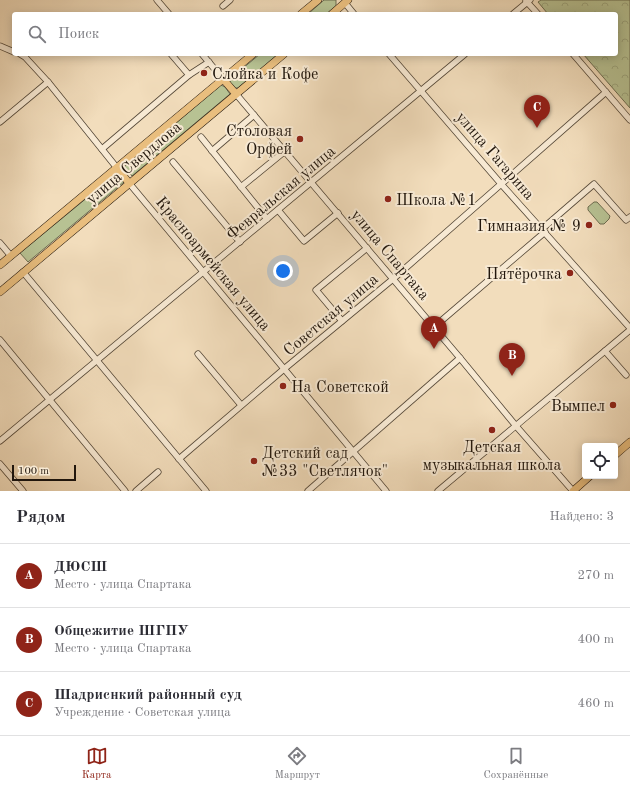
<!DOCTYPE html>
<html lang="ru">
<meta charset="utf-8">
<style>
:root{--surface:#fff;--page:#f2f2f3;--text:#2b2b33;--muted:#7c7c81;--line:#e1e1e2;--accent:#8f2418}
body{margin:0;font-family:"Old Standard TT",serif;background:var(--page);color:var(--text)}
.controls{position:absolute;right:12px;bottom:12px;display:grid;overflow:hidden;border-radius:4px;box-shadow:0 2px 10px #0003}
.controls button{width:36px;height:36px;display:grid;place-items:center;padding:0;border:0;border-bottom:1px solid var(--line);background:var(--surface);color:var(--text);font:20px sans-serif}
.scale{position:absolute;left:12px;bottom:10px;width:64px;box-sizing:border-box;padding-left:4px;border:2px solid #21160c;border-top:0;font-size:11px;line-height:14px;white-space:nowrap;color:#21160c;-webkit-text-stroke:3px #f7e9d3;paint-order:stroke}
.you{position:absolute;left:283px;top:271px;width:14px;height:14px;margin:-10px;border:3px solid #fff;border-radius:50%;background:#1a73e8;box-shadow:0 0 0 6px #1a73e833}
.badge{display:grid;place-items:center;width:26px;height:26px;border-radius:50%;background:var(--accent);color:#fff;font-size:13px;font-weight:700}
.pin{position:absolute;translate:-50% -33px;filter:drop-shadow(0 1px 2px #0008)}
.pin::after{content:'';position:absolute;top:21px;width:14px;height:12px;background:inherit;clip-path:polygon(0 0,100% 0,50% 100%)}
.list{margin:0;padding:0;list-style:none}
h2{display:flex;justify-content:space-between;align-items:center;height:52px;margin:0;padding:0 16px;font-size:17px}
h2 small{font-size:13px;font-weight:400;color:var(--muted)}
.list li{display:grid;grid-template-columns:26px 1fr auto;gap:12px;align-items:center;box-sizing:border-box;height:64px;padding:0 16px;border-top:1px solid var(--line)}
.list b{display:block;font-size:15px;white-space:nowrap}
.list p{margin:0;font-size:13px;white-space:nowrap;color:var(--muted)}
.list em{font-size:13px;font-style:normal;color:var(--muted)}
.icon{flex:none;width:22px;height:22px;fill:none;stroke:currentColor;stroke-width:2;stroke-linecap:round;stroke-linejoin:round}
.map{position:relative;flex:none;width:630px;height:491px;overflow:hidden}
.search{position:absolute;background:var(--surface);box-shadow:0 2px 10px #0003;left:12px;right:12px;top:12px;height:44px;display:flex;align-items:center;gap:10px;box-sizing:border-box;padding:0 14px;border-radius:4px;color:var(--muted);font-size:15px}
.sheet{height:244px;background:var(--surface)}
nav{display:flex;justify-content:space-around;align-items:center;box-sizing:border-box;height:56px;border-top:1px solid var(--line);background:var(--surface);font-size:11px;color:var(--muted)}
nav a{display:grid;justify-items:center;gap:2px}
nav .on{color:var(--accent)}
.map>svg:first-child{display:block}
.grass{fill:#b7c293;stroke:#6c6c50}
.park{fill:url(#park-crowns);stroke:#6c6c50}
.lines{fill:none;stroke-linecap:round;stroke-linejoin:round}
.minor-casing{stroke:#554838;stroke-width:7}
.major-casing{stroke:#21160c;stroke-width:8}
.minor{stroke:#f7e9d3;stroke-width:5.5}
.major{stroke:#e9be7e;stroke-width:7}
.poi-dot{fill:#8f2418;stroke:#f7e9d3;stroke-width:1.5}
.labels{text-anchor:middle;stroke-width:4;stroke-linejoin:round;paint-order:stroke}
.poi-label{font-size:16px;fill:#21160c;stroke:#f7e9d3;text-anchor:start}
.street-label{font-size:16px;fill:#21160c;stroke:#f7e9d3}
</style>
<div class="map">
<svg width="630" height="491" viewBox="0 0 630 491">
<defs>
<pattern id="park-crowns" width="20" height="18" patternUnits="userSpaceOnUse"><rect width="20" height="18" fill="#b7c293"/><path d="M2 6a3 3 0 1 1 6 0M12 15a3 3 0 1 1 6 0" fill="none" stroke="#9da67e"/></pattern>
</defs>
<rect width="100%" height="100%" fill="#f2ddbc"/>
<filter id="stains"><feTurbulence type="fractalNoise" baseFrequency=".005" numOctaves="4"/><feColorMatrix values="0 0 0 0 .2 0 0 0 0 .09 0 0 0 0 .02 0 0 0 .5 -.17"/></filter>
<radialGradient id="worn" r=".72"><stop offset=".6" stop-color="#630" stop-opacity="0"/><stop offset="1" stop-color="#630" stop-opacity=".3"/></radialGradient>
<g class="grass">
<path d="M 324,0 L 336,0 L 336,6 L 326,14 L 308,14 Z"/>
<path d="M 260,54 L 278,54 L 238,88 L 235,88 L 230,82 L 230,79 Z"/>
<path d="M 221,85 L 225,87 L 230,94 L 132,176 L 124,167 Z"/>
<path d="M 117,173 L 124,182 L 28,262 L 20,253 Z"/>
<path d="M 594,202 L 597,202 L 610,216 L 609,219 L 604,224 L 600,224 L 588,210 L 588,207 Z"/>
</g>
<path class="park" d="M 541,0 L 630,0 L 630,108 L 583,54 L 616,54 L 616,14 L 548,14 L 538,2 Z"/>
<g class="lines">
<defs>
<g id="minor">
<path d="M 157,0 L 169,14"/>
<path d="M 526,1 L 538,14"/>
<path d="M 345,3 L 354,14"/>
<path d="M 223,6 L 230,0"/>
<path d="M 513,14 L 530,0"/>
<path d="M 0,46 L 14,52"/>
<path d="M 20,54 L 25,57 L 48,82 L 117,168"/>
<path d="M 171,54 L 189,75"/>
<path d="M 202,54 L 223,79"/>
<path d="M 389,54 L 502,185 L 630,328"/>
<path d="M 573,54 L 630,120"/>
<path d="M 236,94 L 460,358 L 516,426 L 573,491"/>
<path d="M 0,122 L 48,82"/>
<path d="M 201,137 L 267,219"/>
<path d="M 102,149 L 189,75 L 209,62"/>
<path d="M 212,151 L 254,115"/>
<path d="M 173,162 L 240,242"/>
<path d="M 129,183 L 386,491"/>
<path d="M 241,187 L 285,151"/>
<path d="M 278,210 L 304,241 L 338,213"/>
<path d="M 542,229 L 594,184 L 626,220 L 630,217"/>
<path d="M 0,243 L 11,256"/>
<path d="M 23,272 L 206,491"/>
<path d="M 342,321 L 316,290 L 367,248"/>
<path d="M 434,327 L 545,232"/>
<path d="M 0,340 L 125,491"/>
<path d="M 605,351 L 626,375"/>
<path d="M 198,354 L 241,405"/>
<path d="M 0,441 L 465,54"/>
<path d="M 179,459 L 284,369 L 393,279 L 606,92"/>
<path d="M 0,464 L 23,491"/>
<path d="M 136,491 L 158,472"/>
<path d="M 308,491 L 460,358"/>
<path d="M 438,491 L 630,330"/>
</g>
<g id="major">
<path d="M 301,14 L 318,0"/>
<path d="M 332,14 L 348,0"/>
<path d="M 223,79 L 236,94"/>
<path d="M 117,168 L 129,183"/>
<path d="M 0,265 L 253,54"/>
<path d="M 0,292 L 284,54"/>
<path d="M 615,455 L 630,442"/>
<path d="M 573,491 L 590,476"/>
</g>
</defs>
<use href="#minor" class="minor-casing"/>
<use href="#major" class="major-casing"/>
<use href="#minor" class="minor"/>
<use href="#major" class="major"/>
</g>
<g class="poi-dot">
<circle cx="204" cy="73" r="4"/>
<circle cx="300" cy="139" r="4"/>
<circle cx="388" cy="199" r="4"/>
<circle cx="589" cy="225" r="4"/>
<circle cx="570" cy="273" r="4"/>
<circle cx="283" cy="386" r="4"/>
<circle cx="613" cy="405" r="4"/>
<circle cx="492" cy="430" r="4"/>
<circle cx="254" cy="461" r="4"/>
</g>
<g class="labels">
<g class="poi-label">
<text x="212" y="79">Слойка и Кофе</text>
<text x="292" y="136" text-anchor="end">Столовая<tspan x="292" dy="18">Орфей</tspan></text>
<text x="396" y="205">Школа №1</text>
<text x="581" y="231" text-anchor="end">Гимназия № 9</text>
<text x="562" y="279" text-anchor="end">Пятёрочка</text>
<text x="291" y="392">На Советской</text>
<text x="605" y="411" text-anchor="end">Вымпел</text>
<text x="492" y="452" text-anchor="middle">Детская<tspan x="492" dy="18">музыкальная школа</tspan></text>
<text x="262" y="458">Детский сад<tspan x="262" dy="18">№33 "Светлячок"</tspan></text>
</g>
<g class="street-label">
<text transform="translate(496 155) rotate(49)" y="6">улица Гагарина</text>
<text transform="translate(133 162) rotate(-40)" y="6">улица Свердлова</text>
<text transform="translate(280 192) rotate(-40)" y="6">Февральская улица</text>
<text transform="translate(391 254) rotate(50)" y="6">улица Спартака</text>
<text transform="translate(214 263) rotate(50)" y="6">Красноармейская улица</text>
<text transform="translate(330 314) rotate(-40)" y="6">Советская улица</text>
</g>
</g>
<rect width="100%" height="100%" filter="url(#stains)"/>
<rect width="100%" height="100%" fill="url(#worn)"/>
</svg>
<div class="controls">
<button><svg class="icon" aria-label="locate" viewBox="0 0 24 24"><circle cx="12" cy="12" r="6"/><path d="M12 2v4M12 18v4M2 12h4M18 12h4"/></svg></button>
</div>
<div class="scale">100 m</div>
<div class="you"></div>
<div class="pin badge" style="left:434px;top:349px">A</div>
<div class="pin badge" style="left:512px;top:376px">B</div>
<div class="pin badge" style="left:537px;top:128px">C</div>
<div class="search"><svg class="icon" aria-label="search" viewBox="0 0 24 24"><circle cx="10" cy="10" r="6"/><path d="M15 15l6 6"/></svg>Поиск</div>
</div>
<section class="sheet">
<h2>Рядом<small>Найдено: 3</small></h2>
<ul class="list">
<li><span class="badge">A</span><div><b>ДЮСШ</b><p>Место · улица Спартака</p></div><em>270 m</em></li>
<li><span class="badge">B</span><div><b>Общежитие ШГПУ</b><p>Место · улица Спартака</p></div><em>400 m</em></li>
<li><span class="badge">C</span><div><b>Шадриснкий районный суд</b><p>Учреждение · Советская улица</p></div><em>460 m</em></li>
</ul>
</section>
<nav>
<a class="on"><svg class="icon" aria-label="map" viewBox="0 0 24 24"><path d="M3 6l6-2 6 2 6-2v14l-6 2-6-2-6 2zM9 4v14M15 6v14"/></svg>Карта</a>
<a><svg class="icon" aria-label="directions" viewBox="0 0 24 24"><path d="M12 3l9 9-9 9-9-9zM9 14v-3h6M13 9l2 2-2 2"/></svg>Маршрут</a>
<a><svg class="icon" aria-label="saved" viewBox="0 0 24 24"><path d="M7 4h10v16l-5-4-5 4z"/></svg>Сохранённые</a>
</nav>
